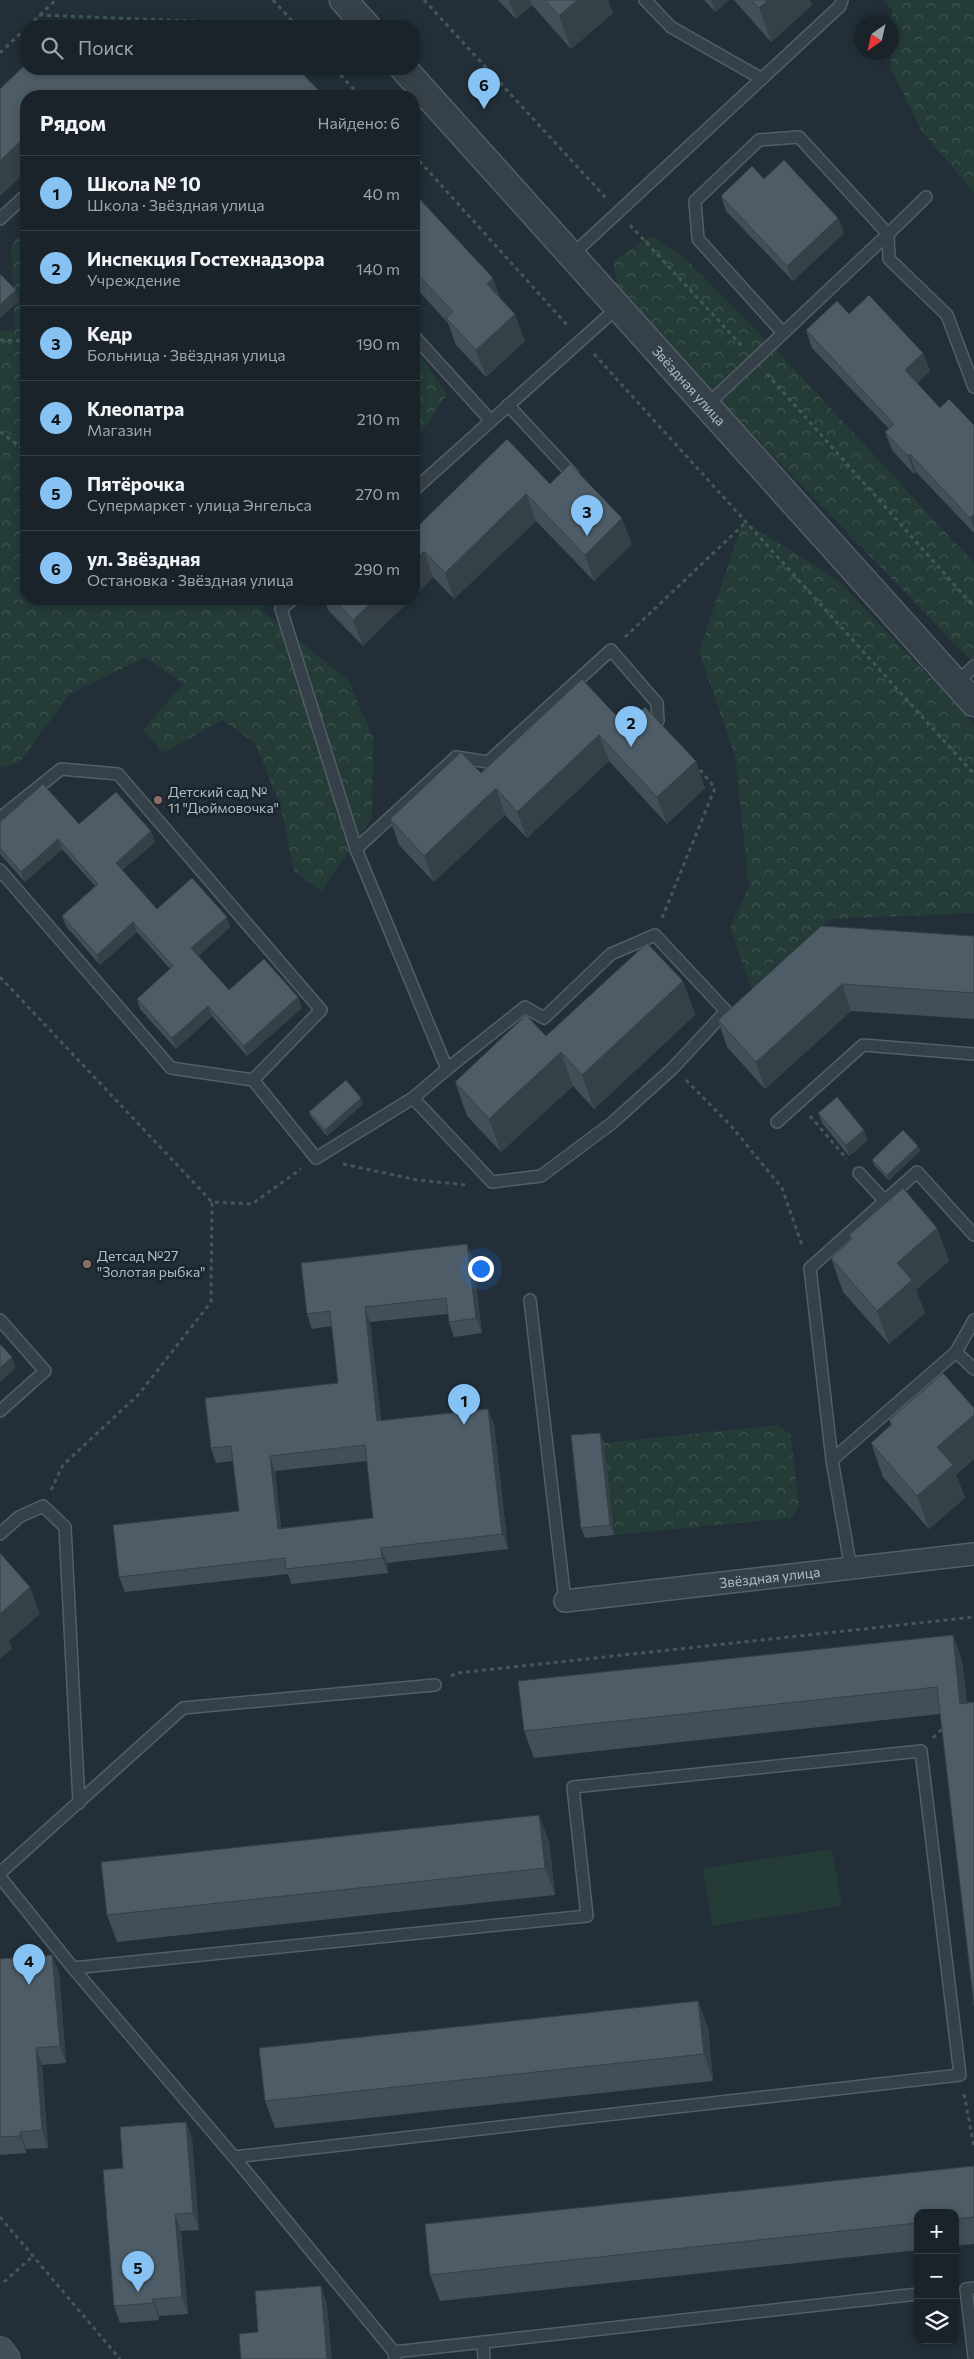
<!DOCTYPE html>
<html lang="ru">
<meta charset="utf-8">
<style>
:root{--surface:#1a232a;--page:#272f36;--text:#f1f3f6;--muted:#9fa4a8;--line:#384047;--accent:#86c3f4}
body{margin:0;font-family:Commissioner,sans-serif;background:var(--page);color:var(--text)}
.controls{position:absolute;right:15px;bottom:15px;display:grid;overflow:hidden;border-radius:10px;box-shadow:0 2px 8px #0003}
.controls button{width:45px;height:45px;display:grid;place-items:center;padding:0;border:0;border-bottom:1px solid var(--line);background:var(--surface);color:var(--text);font:25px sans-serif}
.compass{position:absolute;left:854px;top:15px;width:45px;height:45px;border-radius:50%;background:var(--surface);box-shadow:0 2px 8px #0003;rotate:214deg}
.you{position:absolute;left:480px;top:1268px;width:18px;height:18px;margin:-12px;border:4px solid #fff;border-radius:50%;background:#1a73e8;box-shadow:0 0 0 8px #1a73e833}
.badge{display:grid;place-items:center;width:32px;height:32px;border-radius:50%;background:var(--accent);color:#111;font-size:16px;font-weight:700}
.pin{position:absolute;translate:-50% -41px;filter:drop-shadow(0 1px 2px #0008)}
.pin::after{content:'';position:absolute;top:26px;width:18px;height:15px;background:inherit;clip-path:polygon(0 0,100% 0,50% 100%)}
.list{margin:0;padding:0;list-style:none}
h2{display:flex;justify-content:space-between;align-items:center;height:65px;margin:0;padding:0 20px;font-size:21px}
h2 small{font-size:16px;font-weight:400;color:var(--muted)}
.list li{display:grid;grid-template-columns:32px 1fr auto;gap:15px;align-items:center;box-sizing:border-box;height:75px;padding:0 20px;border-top:1px solid var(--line)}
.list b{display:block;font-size:19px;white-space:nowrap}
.list p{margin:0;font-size:16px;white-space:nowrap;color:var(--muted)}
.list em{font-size:16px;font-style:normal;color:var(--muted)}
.icon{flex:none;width:28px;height:28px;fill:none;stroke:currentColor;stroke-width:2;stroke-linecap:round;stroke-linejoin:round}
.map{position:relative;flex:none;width:974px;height:2359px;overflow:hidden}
.search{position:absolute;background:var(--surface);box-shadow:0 2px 8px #0003;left:20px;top:20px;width:400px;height:55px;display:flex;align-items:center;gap:12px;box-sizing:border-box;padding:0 18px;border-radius:20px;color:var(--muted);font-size:19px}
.panel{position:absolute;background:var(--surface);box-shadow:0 2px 8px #0003;left:20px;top:90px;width:400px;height:515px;border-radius:20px}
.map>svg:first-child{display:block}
.forest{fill:url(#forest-crowns)}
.pitch{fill:#243b38}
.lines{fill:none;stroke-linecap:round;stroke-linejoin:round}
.service-casing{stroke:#535e66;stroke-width:14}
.minor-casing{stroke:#535e66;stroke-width:24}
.tertiary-casing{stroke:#535e66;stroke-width:29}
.secondary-casing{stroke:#535e66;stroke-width:30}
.path{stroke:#435756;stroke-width:3;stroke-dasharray:4 4;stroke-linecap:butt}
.service{stroke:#354048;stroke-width:11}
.minor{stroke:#354048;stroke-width:21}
.tertiary{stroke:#354048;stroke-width:26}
.secondary{stroke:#43505b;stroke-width:28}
.wall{fill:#424f58;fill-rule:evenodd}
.shaded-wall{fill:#364047}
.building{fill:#4d5c66;stroke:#364047;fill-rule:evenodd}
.education-dot{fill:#8d6e63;stroke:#1a252d;stroke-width:2}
.labels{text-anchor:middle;stroke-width:5;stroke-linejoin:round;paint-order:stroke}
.street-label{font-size:14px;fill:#b0bbc5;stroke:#1a252d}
.poi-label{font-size:14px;fill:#b0bbc5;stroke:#1a252d;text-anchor:start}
</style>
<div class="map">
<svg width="974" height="2359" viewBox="0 0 974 2359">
<defs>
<pattern id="forest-crowns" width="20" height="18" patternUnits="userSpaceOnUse" patternTransform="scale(1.25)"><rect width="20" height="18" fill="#243b38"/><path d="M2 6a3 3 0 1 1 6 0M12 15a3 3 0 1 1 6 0" fill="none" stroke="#415553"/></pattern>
</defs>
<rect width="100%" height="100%" fill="#222f38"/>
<g class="forest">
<path d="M 883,0 L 974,0 L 974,193 L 921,130 L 891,69 L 892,10 Z"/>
<path d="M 26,229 L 26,599 L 265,599 L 262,611 L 349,681 L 373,739 L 372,818 L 321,891 L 294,871 L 280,805 L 255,743 L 222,720 L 164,753 L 143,730 L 183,684 L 146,657 L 70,694 L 19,763 L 0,768 L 0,331 L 15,330 L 11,245 Z"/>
<path d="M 651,236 L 685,258 L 797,372 L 974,563 L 974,664 L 619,296 L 613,261 Z"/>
<path d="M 414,347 L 447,394 L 414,443 Z"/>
<path d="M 743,521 L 838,580 L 974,724 L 974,913 L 830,919 L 753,993 L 730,928 L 749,887 L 735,756 L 699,652 Z"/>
<path d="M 778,1425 L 791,1435 L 799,1507 L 791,1518 L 614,1535 L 604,1443 Z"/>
</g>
<path class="pitch" d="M 832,1849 L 842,1906 L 712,1926 L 703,1868 Z"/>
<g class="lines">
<defs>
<g id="service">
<path d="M 645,0 L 671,27 L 762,79"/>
<path d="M 0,219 L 26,195"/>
<path d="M 571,256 L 840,6 L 842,0"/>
<path d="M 783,333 L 698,239 L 695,201 L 759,140 L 799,137 L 888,234 L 926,197"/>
<path d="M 414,336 L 491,421"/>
<path d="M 508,405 L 573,475"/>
<path d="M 706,406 L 888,234 L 889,259 L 947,315 L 974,387"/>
<path d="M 414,490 L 617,308"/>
<path d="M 956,684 L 974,666"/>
<path d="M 0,818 L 61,769 L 118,774 L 321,1010 L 253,1080"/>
<path d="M 356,849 L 456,757 L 488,762 L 611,650 L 657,703 L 658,721"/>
<path d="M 0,870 L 171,1068 L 253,1080 L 316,1158 L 413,1098 L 447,1069 L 356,849 L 281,609 L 293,599"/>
<path d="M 413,1098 L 492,1182 L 541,1176 L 612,1123 L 672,1069 L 726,1011 L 655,935 L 611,954 L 544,1018 L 525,1007 L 447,1069"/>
<path d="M 777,1122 L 863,1045 L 974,1054"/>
<path d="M 859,1173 L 885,1201"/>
<path d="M 530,1300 L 565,1601"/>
<path d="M 0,1320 L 45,1371 L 0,1411"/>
<path d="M 974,1320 L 956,1352 L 974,1369"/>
<path d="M 832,1460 L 956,1352"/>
<path d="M 0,1534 L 19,1517 L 43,1506 L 65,1527 L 79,1803"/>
<path d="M 851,1569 L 832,1460 L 810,1268 L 917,1172 L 974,1235"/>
<path d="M 0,1873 L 183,1708 L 435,1685"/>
<path d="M 0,1877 L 73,1968 L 234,2157 L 394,2352 L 395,2359"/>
<path d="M 73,1968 L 587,1916 L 573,1787 L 921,1751 L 960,2075 L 234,2157"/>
<path d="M 974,2288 L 966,2289 L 974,2357"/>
<path d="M 483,2342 L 484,2359"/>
<path d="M 394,2352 L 918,2294"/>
</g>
<g id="minor">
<path id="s1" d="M 565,1601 L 974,1554"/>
</g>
<g id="tertiary">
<path d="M 343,0 L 367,26"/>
<path id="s2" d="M 404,69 L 974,703"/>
</g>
<path id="secondary" d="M 0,2351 L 6,2359"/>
</defs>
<use href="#service" class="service-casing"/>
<use href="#minor" class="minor-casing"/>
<use href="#tertiary" class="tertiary-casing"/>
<use href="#secondary" class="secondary-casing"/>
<g class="path">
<path d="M 273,0 L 296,25"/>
<path d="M 424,0 L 606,198"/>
<path d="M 39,15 L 296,25"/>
<path d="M 28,26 L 56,0"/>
<path d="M 0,53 L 26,28"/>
<path d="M 335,69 L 360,96"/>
<path d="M 414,155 L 569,327"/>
<path d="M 630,225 L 743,347"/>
<path d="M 0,340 L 26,341"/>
<path d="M 594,354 L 974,774"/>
<path d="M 767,374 L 974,607"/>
<path d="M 0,432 L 26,451"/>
<path d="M 625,637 L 746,522"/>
<path d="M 662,918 L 715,788 L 697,766"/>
<path d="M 0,977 L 212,1202 L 252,1204 L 301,1169"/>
<path d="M 686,1080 L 732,1127 L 782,1188 L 803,1248"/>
<path d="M 810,1116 L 847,1159"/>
<path d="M 343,1164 L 417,1180 L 467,1185"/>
<path d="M 51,1490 L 63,1465 L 139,1394 L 211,1302 L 212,1202"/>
<path d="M 451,1676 L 457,1673 L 974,1617"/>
<path d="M 933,1738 L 944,1727"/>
<path d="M 964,2094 L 974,2147"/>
<path d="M 0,2217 L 120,2359"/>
<path d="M 4,2282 L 34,2255"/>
</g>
<use href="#service" class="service"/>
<use href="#minor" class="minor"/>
<use href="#tertiary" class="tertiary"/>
<use href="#secondary" class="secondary"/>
</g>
<g class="wall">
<path d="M 498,0 L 608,0 L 613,13 L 571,49 L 532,5 L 516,19 Z"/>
<path d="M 704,0 L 729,0 L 715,12 Z"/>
<path d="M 734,0 L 810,0 L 812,5 L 771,42 Z"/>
<path d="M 764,179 L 844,233 L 793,281 L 726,211 L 721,196 Z"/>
<path d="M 414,193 L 493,278 L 500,298 L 525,341 L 486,377 L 456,345 L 448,323 L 414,286 Z"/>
<path d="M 849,314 L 923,353 L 930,371 L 917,383 L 940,408 L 974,425 L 974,533 L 916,472 L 914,474 L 892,450 L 885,432 L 889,429 L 812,348 L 806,330 Z"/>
<path d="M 550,484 L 632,544 L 594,581 L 536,521 L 454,599 L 433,577 L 414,597 L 414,530 Z"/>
<path d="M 324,599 L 411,599 L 363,646 L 328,610 Z"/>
<path d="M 625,725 L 705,788 L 667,824 L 609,761 L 527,838 L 505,815 L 434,882 L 399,845 L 390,819 L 481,773 Z"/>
<path d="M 0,822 L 79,824 L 151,831 L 155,842 L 122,870 L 157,909 L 230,927 L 198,956 L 229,990 L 302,1008 L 247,1056 L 212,1016 L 176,1049 L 140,1009 L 137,999 L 170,969 L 137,932 L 100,965 L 66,926 L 62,916 L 95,886 L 62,849 L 25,882 L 0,854 Z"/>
<path d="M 974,936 L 974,1019 L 851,1011 L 765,1089 L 727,1047 L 718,1020 Z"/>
<path d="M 683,981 L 695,1015 L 594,1109 L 573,1086 L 501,1152 L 467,1116 L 455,1082 L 546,1036 Z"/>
<path d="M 361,1098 L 363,1104 L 327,1136 L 311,1117 L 309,1112 Z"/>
<path d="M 818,1113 L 868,1140 L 849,1156 L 822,1123 Z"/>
<path d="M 920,1151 L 889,1180 L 874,1165 L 872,1160 Z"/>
<path d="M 937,1228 L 949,1261 L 916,1290 L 925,1313 L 889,1344 L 843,1292 L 831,1258 L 851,1241 L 849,1235 Z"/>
<path d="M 473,1259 L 482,1333 L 454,1337 L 449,1322 L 448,1314 L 370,1322 L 381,1421 L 494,1424 L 508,1549 L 387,1563 L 388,1573 L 291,1584 L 288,1574 L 125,1592 L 119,1577 L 239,1511 L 233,1461 L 216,1463 L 211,1448 L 338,1383 L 332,1326 L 312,1329 L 307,1314 ZM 367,1461 L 373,1518 L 281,1528 L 275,1471 Z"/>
<path d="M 974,1408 L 974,1459 L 956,1475 L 965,1498 L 929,1529 L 883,1477 L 871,1443 L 891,1426 L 889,1420 Z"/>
<path d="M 600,1433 L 604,1443 L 614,1535 L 585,1538 L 581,1528 Z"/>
<path d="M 953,1635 L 962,1661 L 967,1703 L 940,1714 L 534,1758 L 524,1731 Z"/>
<path d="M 549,1841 L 555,1895 L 117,1942 L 107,1915 Z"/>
<path d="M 52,1955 L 59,1972 L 66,2063 L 42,2065 L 48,2148 L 26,2149 L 26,2153 L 0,2155 L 0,1959 Z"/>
<path d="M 698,2001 L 708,2028 L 713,2081 L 275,2128 L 265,2101 Z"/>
<path d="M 186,2122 L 192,2139 L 199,2230 L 181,2231 L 188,2314 L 159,2316 L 159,2320 L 120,2323 L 114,2306 L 123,2168 Z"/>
<path d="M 974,2166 L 974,2244 L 955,2246 L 955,2213 L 918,2213 L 918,2250 L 440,2301 L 430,2275 Z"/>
</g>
<g class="shaded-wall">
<path d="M 509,0 L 530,0 L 532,5 L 516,19 Z"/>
<path d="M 577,0 L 608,0 L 613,13 L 571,49 L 559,16 Z"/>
<path d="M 711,0 L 729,0 L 715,12 Z"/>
<path d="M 768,0 L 810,0 L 812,5 L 771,42 L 759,8 Z"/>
<path d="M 26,136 L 26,172 L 0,196 L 0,161 Z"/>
<path d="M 838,218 L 844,233 L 793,281 L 787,266 Z"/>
<path d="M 493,278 L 502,305 L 487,284 Z"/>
<path d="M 16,290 L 19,301 L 0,318 L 0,305 Z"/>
<path d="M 515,314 L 525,341 L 486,377 L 476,350 Z"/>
<path d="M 923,353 L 930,371 L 911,388 L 905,370 Z"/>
<path d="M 910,454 L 916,472 L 914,474 L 908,456 Z"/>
<path d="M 526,494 L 536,521 L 454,599 L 445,573 Z"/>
<path d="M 974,514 L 974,529 L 970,518 Z"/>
<path d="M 622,518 L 632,544 L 594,581 L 585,555 Z"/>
<path d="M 424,551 L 433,577 L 414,597 L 414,561 Z"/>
<path d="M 375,599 L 411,599 L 363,646 L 353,620 Z"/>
<path d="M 599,735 L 609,761 L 527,838 L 517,812 Z"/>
<path d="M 696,761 L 705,788 L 667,824 L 657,797 Z"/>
<path d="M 496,788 L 505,815 L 434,882 L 424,856 Z"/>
<path d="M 151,831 L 155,842 L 119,873 L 116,863 Z"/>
<path d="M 58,839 L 62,849 L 25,882 L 21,872 Z"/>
<path d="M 227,917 L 230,927 L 195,959 L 191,948 Z"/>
<path d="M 133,922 L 137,932 L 100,965 L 97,955 Z"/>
<path d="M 683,981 L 695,1015 L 594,1109 L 582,1075 Z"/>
<path d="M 842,984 L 851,1011 L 765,1089 L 756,1062 Z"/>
<path d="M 298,997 L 302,1008 L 247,1056 L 244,1046 Z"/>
<path d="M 208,1006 L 212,1016 L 176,1049 L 172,1038 Z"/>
<path d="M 561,1052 L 573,1086 L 501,1152 L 489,1119 Z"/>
<path d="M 361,1098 L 363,1104 L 327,1136 L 325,1130 Z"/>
<path d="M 864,1130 L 868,1140 L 849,1156 L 846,1145 Z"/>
<path d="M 918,1146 L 920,1151 L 889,1180 L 887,1175 Z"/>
<path d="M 937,1228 L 949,1261 L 916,1290 L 925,1313 L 889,1344 L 877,1311 L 897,1263 Z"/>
<path d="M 467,1244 L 473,1259 L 482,1333 L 476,1318 Z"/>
<path d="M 365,1307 L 370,1322 L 383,1436 L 377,1421 Z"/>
<path d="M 12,1357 L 16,1368 L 0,1382 L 0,1368 Z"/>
<path d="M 488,1409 L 494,1424 L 508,1549 L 502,1534 Z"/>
<path d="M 974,1415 L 974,1459 L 956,1475 L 965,1498 L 929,1529 L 917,1496 L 937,1447 Z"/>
<path d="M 600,1433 L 604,1443 L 614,1535 L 610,1525 Z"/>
<path d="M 270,1456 L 275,1471 L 283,1544 L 278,1529 Z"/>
<path d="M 381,1548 L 387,1563 L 388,1573 L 382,1558 Z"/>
<path d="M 30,1587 L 40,1614 L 9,1641 L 12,1649 L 0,1659 L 0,1614 Z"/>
<path d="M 953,1635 L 962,1661 L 970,1731 L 960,1704 Z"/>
<path d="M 539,1815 L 549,1841 L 555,1895 L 545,1868 Z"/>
<path d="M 52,1955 L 59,1972 L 66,2063 L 60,2046 Z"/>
<path d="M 698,2001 L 708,2028 L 713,2081 L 704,2054 Z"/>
<path d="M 36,2048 L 42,2065 L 48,2148 L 42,2130 Z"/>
<path d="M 186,2122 L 192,2139 L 199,2230 L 193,2213 Z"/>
<path d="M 20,2132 L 26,2149 L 26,2153 L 20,2136 Z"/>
<path d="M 175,2214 L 181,2231 L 188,2314 L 182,2297 Z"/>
<path d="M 321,2286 L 327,2304 L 332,2359 L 327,2359 Z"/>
<path d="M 153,2299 L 159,2316 L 159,2320 L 153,2303 Z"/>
</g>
<g class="building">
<path d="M 545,0 L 577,0 L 559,16 Z"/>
<path d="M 751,0 L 768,0 L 759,8 Z"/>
<path d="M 26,64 L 26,69 L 298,69 L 324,96 L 26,96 L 26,136 L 0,161 L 0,89 Z"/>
<path d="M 784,160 L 838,218 L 787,266 L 721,196 L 752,166 L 764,179 Z"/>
<path d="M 414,193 L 493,278 L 487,284 L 515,314 L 476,350 L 446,318 L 453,312 L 414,270 Z"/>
<path d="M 0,274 L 16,290 L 0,305 Z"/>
<path d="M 869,295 L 923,353 L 905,370 L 940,408 L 949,399 L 974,425 L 974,514 L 970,518 L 910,454 L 908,456 L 885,432 L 894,424 L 806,330 L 837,301 L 849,314 Z"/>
<path d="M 507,439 L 550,484 L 570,464 L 622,518 L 585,555 L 526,494 L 445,573 L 424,551 L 414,561 L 414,530 Z"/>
<path d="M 333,599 L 375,599 L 353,620 Z"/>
<path d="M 582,679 L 625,725 L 645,707 L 696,761 L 657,797 L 599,735 L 517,812 L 496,788 L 424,856 L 390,819 L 461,752 L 481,773 Z"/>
<path d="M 43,784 L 79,824 L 116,792 L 151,831 L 116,863 L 157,909 L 192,878 L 227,917 L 191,948 L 229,990 L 264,959 L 298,997 L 244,1046 L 208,1006 L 172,1038 L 137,999 L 173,966 L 133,922 L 97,955 L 62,916 L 98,884 L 58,839 L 21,872 L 0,848 L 0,822 Z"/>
<path d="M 821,926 L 974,936 L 974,993 L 842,984 L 756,1062 L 718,1020 Z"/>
<path d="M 647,943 L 683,981 L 582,1075 L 561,1052 L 489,1119 L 455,1082 L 526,1015 L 546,1036 Z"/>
<path d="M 346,1080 L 361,1098 L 325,1130 L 309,1112 Z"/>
<path d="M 837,1097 L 864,1130 L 846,1145 L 818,1113 Z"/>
<path d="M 903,1130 L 918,1146 L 887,1175 L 872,1160 Z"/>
<path d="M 903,1188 L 937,1228 L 897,1263 L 912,1280 L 877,1311 L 831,1258 L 852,1239 L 849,1235 Z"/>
<path d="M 467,1244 L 476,1318 L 449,1322 L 446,1298 L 365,1307 L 377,1421 L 488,1409 L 502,1534 L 381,1548 L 382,1558 L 286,1569 L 285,1558 L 119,1577 L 113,1525 L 239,1511 L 231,1446 L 211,1448 L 205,1398 L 338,1383 L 330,1311 L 307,1314 L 301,1263 ZM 365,1445 L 373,1518 L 278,1529 L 270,1456 Z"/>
<path d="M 0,1344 L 12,1357 L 0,1368 Z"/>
<path d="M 943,1373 L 974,1408 L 974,1415 L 937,1447 L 953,1465 L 917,1496 L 871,1443 L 892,1424 L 889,1420 Z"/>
<path d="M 600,1433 L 610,1525 L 581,1528 L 571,1435 Z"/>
<path d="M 0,1553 L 30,1587 L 0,1614 Z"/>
<path d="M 953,1635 L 960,1704 L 974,1702 L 974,2006 L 937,1687 L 524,1731 L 518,1681 Z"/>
<path d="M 539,1815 L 545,1868 L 107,1915 L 101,1862 Z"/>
<path d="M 52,1955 L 60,2046 L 36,2048 L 42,2130 L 20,2132 L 20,2136 L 0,2137 L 0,1959 Z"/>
<path d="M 698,2001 L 704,2054 L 265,2101 L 259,2048 Z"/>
<path d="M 186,2122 L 193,2213 L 175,2214 L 182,2297 L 153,2299 L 153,2303 L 114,2306 L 103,2170 L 123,2168 L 120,2127 Z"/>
<path d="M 974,2166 L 974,2217 L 955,2219 L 955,2213 L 918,2213 L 918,2223 L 430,2275 L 425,2224 Z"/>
<path d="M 321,2286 L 327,2359 L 241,2359 L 239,2334 L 258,2332 L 255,2291 Z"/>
</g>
<g class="education-dot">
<circle cx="158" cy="800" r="5"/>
<circle cx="87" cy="1264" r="5"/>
</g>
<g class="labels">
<g class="street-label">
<text dy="5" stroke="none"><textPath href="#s2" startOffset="426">Звёздная улица</textPath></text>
<text dy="5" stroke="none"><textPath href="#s1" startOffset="206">Звёздная улица</textPath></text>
</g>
<g class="poi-label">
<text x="168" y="797">Детский сад №<tspan x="168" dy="16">11 "Дюймовочка"</tspan></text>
<text x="97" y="1261">Детсад №27<tspan x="97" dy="16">"Золотая рыбка"</tspan></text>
</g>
</g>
</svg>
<div class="controls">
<button>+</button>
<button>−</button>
<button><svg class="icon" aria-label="layers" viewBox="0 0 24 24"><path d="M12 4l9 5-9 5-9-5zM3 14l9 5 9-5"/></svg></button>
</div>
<svg class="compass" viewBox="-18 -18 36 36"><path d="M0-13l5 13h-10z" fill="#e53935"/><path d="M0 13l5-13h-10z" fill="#9fa4a8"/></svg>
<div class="you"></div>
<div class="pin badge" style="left:464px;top:1425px">1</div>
<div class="pin badge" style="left:631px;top:747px">2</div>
<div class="pin badge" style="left:587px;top:536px">3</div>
<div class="pin badge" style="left:29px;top:1985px">4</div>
<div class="pin badge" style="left:138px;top:2292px">5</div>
<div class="pin badge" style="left:484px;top:109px">6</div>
<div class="search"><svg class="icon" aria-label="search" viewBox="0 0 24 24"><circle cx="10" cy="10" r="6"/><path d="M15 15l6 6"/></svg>Поиск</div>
<section class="panel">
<h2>Рядом<small>Найдено: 6</small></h2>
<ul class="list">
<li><span class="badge">1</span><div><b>Школа № 10</b><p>Школа · Звёздная улица</p></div><em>40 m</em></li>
<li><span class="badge">2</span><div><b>Инспекция Гостехнадзора</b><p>Учреждение</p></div><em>140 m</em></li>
<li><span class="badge">3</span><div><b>Кедр</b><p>Больница · Звёздная улица</p></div><em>190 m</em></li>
<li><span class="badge">4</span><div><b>Клеопатра</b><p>Магазин</p></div><em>210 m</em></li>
<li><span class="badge">5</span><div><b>Пятёрочка</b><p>Супермаркет · улица Энгельса</p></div><em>270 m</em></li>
<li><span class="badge">6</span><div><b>ул. Звёздная</b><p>Остановка · Звёздная улица</p></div><em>290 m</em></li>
</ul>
</section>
</div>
